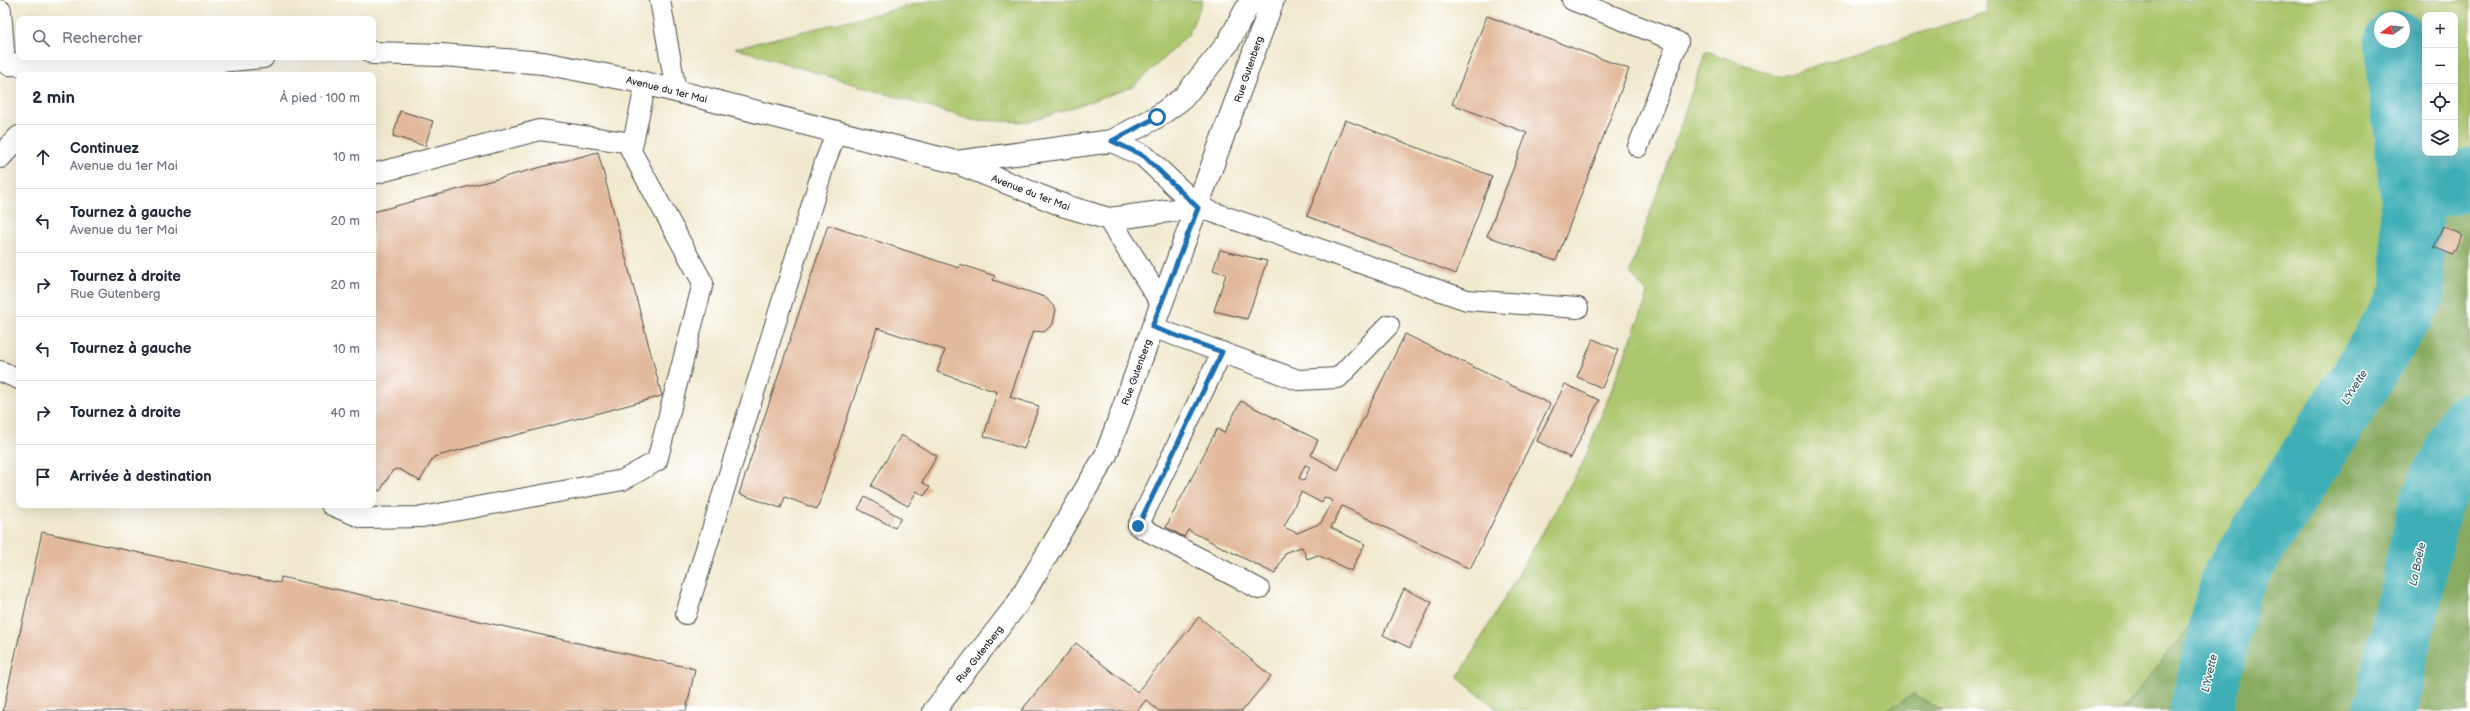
<!DOCTYPE html>
<html lang="fr">
<meta charset="utf-8">
<style>
:root{--surface:#fff;--page:#f6f6f7;--text:#1f2937;--muted:#747a83;--line:#e0e1e3}
body{margin:0;font-family:"Balsamiq Sans",sans-serif;background:var(--page);color:var(--text)}
.controls{position:absolute;right:12px;top:12px;display:grid;overflow:hidden;border-radius:8px;box-shadow:0 4px 16px #0002}
.controls button{width:36px;height:36px;display:grid;place-items:center;padding:0;border:0;border-bottom:1px solid var(--line);background:var(--surface);color:var(--text);font:20px sans-serif}
.compass{position:absolute;left:2374px;top:12px;width:36px;height:36px;border-radius:50%;background:var(--surface);box-shadow:0 4px 16px #0002;rotate:255deg}
.stop{position:absolute;width:12px;height:12px;margin:-9px;border:3px solid #1f6fb2;border-radius:50%;background:#fff}
.stop.end{background:#1f6fb2;border-color:#fff;box-shadow:0 1px 4px #0008}
.list{margin:0;padding:0;list-style:none}
h2{display:flex;justify-content:space-between;align-items:center;height:52px;margin:0;padding:0 16px;font-size:17px}
h2 small{font-size:13px;font-weight:400;color:var(--muted)}
.list li{display:grid;grid-template-columns:26px 1fr auto;gap:12px;align-items:center;box-sizing:border-box;height:64px;padding:0 16px;border-top:1px solid var(--line)}
.list b{display:block;font-size:15px;white-space:nowrap}
.list p{margin:0;font-size:13px;white-space:nowrap;color:var(--muted)}
.list em{font-size:13px;font-style:normal;color:var(--muted)}
.icon{flex:none;width:22px;height:22px;fill:none;stroke:currentColor;stroke-width:2;stroke-linecap:round;stroke-linejoin:round}
.map{position:relative;flex:none;width:2470px;height:711px;overflow:hidden}
.search{position:absolute;background:var(--surface);box-shadow:0 4px 16px #0002;left:16px;top:16px;width:360px;height:44px;display:flex;align-items:center;gap:10px;box-sizing:border-box;padding:0 14px;border-radius:8px;color:var(--muted);font-size:15px}
.panel{position:absolute;background:var(--surface);box-shadow:0 4px 16px #0002;left:16px;top:72px;width:360px;height:436px;border-radius:8px}
.map>svg:first-child{display:block}
.green{fill:#abc66c;stroke:#6b784c;fill-rule:evenodd}
.forest{fill:#88ab60;stroke:#5a6b46}
.lines{fill:none;stroke-linecap:round;stroke-linejoin:round}
.river{stroke:#3daeb6;stroke-width:63}
.building{fill:#e2b99c;fill-rule:evenodd}
.service-casing{stroke:#494844;stroke-width:22}
.minor-casing{stroke:#494844;stroke-width:24}
.tertiary-casing{stroke:#494844;stroke-width:24}
.service{stroke:#fff;stroke-width:20}
.minor{stroke:#fff;stroke-width:22}
.tertiary{stroke:#fff;stroke-width:22}
.route{stroke:#1f6fb2;stroke-width:5}
.labels{text-anchor:middle;stroke-width:3;stroke-linejoin:round;paint-order:stroke}
.street-label{font-size:10px;fill:#2b2b2b;stroke:#fff}
.water-label{font-size:11px;font-style:italic;fill:#325f63;stroke:#fff}
</style>
<div class="map">
<svg width="2470" height="711" viewBox="0 0 2470 711">
<rect width="100%" height="100%" fill="#fff"/>
<filter id="ink" filterUnits="userSpaceOnUse"><feTurbulence type="fractalNoise" baseFrequency=".025" numOctaves="2"/><feDisplacementMap in="SourceGraphic" scale="8" xChannelSelector="R" yChannelSelector="G"/><feConvolveMatrix kernelMatrix="1 2 1 2 8 2 1 2 1" color-interpolation-filters="sRGB"/></filter>
<filter id="wash" filterUnits="userSpaceOnUse"><feTurbulence type="fractalNoise" baseFrequency=".012" numOctaves="4" result="noise"/><feDisplacementMap in="SourceGraphic" scale="16" xChannelSelector="R" yChannelSelector="G"/><feGaussianBlur stdDeviation="0.9" result="paint"/><feColorMatrix in="noise" values="0 0 0 0 0 0 0 0 0 0 0 0 0 0 0 0 0 1.4 0 .05"/><feComposite in="paint" operator="in"/></filter>
<g filter="url(#wash)">
<rect width="100%" height="100%" fill="#f1e9cf"/>
<g class="green">
<path d="M 933,0 L 1203,0 L 1188,35 L 1133,87 L 1028,122 L 972,120 L 735,48 Z"/>
<path d="M 1985,0 L 2470,0 L 2470,170 L 2422,175 L 2389,283 L 2335,364 L 2190,625 L 2122,711 L 1943,711 L 1913,694 L 1886,711 L 1500,711 L 1458,678 L 1584,461 L 1648,295 L 1630,272 L 1706,51 L 1780,77 L 1987,12 ZM 2425,15 L 2455,15 L 2455,153 L 2425,153 ZM 2380,18 L 2404,18 L 2404,42 L 2380,42 Z"/>
</g>
<g class="forest">
<path d="M 2470,170 L 2469,711 L 2122,711 L 2190,625 L 2335,364 L 2389,283 L 2422,175 Z"/>
<path d="M 1913,694 L 1943,711 L 1886,711 Z"/>
</g>
<g class="lines">
<g class="river">
<path d="M 2411,193 L 2470,179"/>
<path d="M 2201,711 L 2231,582 L 2360,381 L 2413,294 L 2411,193 L 2396,42"/>
<path d="M 2385,711 L 2430,504 L 2470,423"/>
</g>
</g>
<g id="blocks">
<g class="building">
<path d="M 1487,16 L 1629,69 L 1556,261 L 1487,236 L 1527,133 L 1452,104 Z"/>
<path d="M 400,111 L 433,121 L 425,146 L 393,136 Z"/>
<path d="M 1345,120 L 1492,176 L 1456,274 L 1307,216 Z"/>
<path d="M 598,152 L 662,396 L 434,457 L 420,481 L 399,469 L 393,470 L 380,491 L 373,488 L 373,212 Z"/>
<path d="M 828,225 L 959,268 L 960,264 L 995,276 L 993,280 L 1045,297 L 1056,309 L 1053,324 L 1044,332 L 1033,331 L 1010,397 L 1039,406 L 1024,449 L 984,436 L 997,392 L 937,372 L 945,350 L 877,328 L 817,509 L 785,497 L 781,508 L 739,494 Z"/>
<path d="M 2443,226 L 2462,235 L 2453,255 L 2434,247 Z"/>
<path d="M 1220,250 L 1267,261 L 1247,319 L 1214,311 L 1226,274 L 1213,270 Z"/>
<path d="M 1405,334 L 1550,404 L 1470,569 L 1342,506 L 1331,528 L 1365,544 L 1351,571 L 1318,555 L 1307,559 L 1302,547 L 1286,552 L 1275,574 L 1188,530 L 1184,537 L 1166,527 L 1217,429 L 1224,433 L 1241,401 L 1318,440 L 1311,455 L 1338,470 ZM 1305,465 L 1310,467 L 1304,481 L 1299,478 ZM 1301,492 L 1322,503 L 1324,497 L 1333,501 L 1321,523 L 1297,533 L 1284,527 Z"/>
<path d="M 1593,339 L 1618,350 L 1602,388 L 1577,377 Z"/>
<path d="M 1565,384 L 1599,400 L 1571,458 L 1537,441 Z"/>
<path d="M 901,435 L 937,456 L 922,482 L 930,487 L 924,496 L 917,491 L 908,506 L 871,486 Z"/>
<path d="M 865,497 L 901,518 L 895,528 L 858,509 Z"/>
<path d="M 42,532 L 280,583 L 281,577 L 695,669 L 686,711 L 3,711 Z"/>
<path d="M 1404,589 L 1432,602 L 1410,648 L 1383,635 Z"/>
<path d="M 1199,617 L 1271,676 L 1242,711 L 1159,711 L 1146,700 L 1137,711 L 1021,711 L 1076,643 L 1137,692 Z"/>
</g>
</g>
</g>
<g filter="url(#ink)">
<use href="#blocks" fill-opacity="0" stroke="#494844" stroke-width="1"/>
<g class="lines">
<defs>
<g id="service">
<path d="M 660,0 L 676,91"/>
<path d="M 1572,0 L 1678,42 L 1638,147"/>
<path d="M 373,174 L 540,130 L 632,143"/>
<path d="M 1198,207 L 1467,300 L 1578,308"/>
<path d="M 1152,327 L 1298,380 L 1338,378 L 1389,325"/>
<path d="M 1222,352 L 1138,526 L 1259,589"/>
<path d="M 0,371 L 19,379"/>
<path d="M 331,505 L 363,518 L 422,517 L 623,480 L 657,461 L 703,283 L 631,151 L 646,83"/>
<path d="M 686,614 L 825,162 L 837,131"/>
</g>
<path id="minor" d="M 0,11 L 4,61"/>
<g id="tertiary">
<path d="M 373,53 L 442,55 L 543,63 L 636,81 L 955,162 L 1065,206 L 1109,219 L 1198,207"/>
<path d="M 8,64 L 79,67 L 130,64 L 157,67 L 263,57"/>
<path d="M 1112,141 L 1144,156 L 1198,207"/>
<path d="M 0,157 L 19,137"/>
<path d="M 956,162 L 1112,141 L 1157,117 L 1183,98 L 1228,43 L 1251,0"/>
<path d="M 1109,219 L 1161,302"/>
<path d="M 934,711 L 1018,603 L 1106,455 L 1273,0"/>
</g>
</defs>
<use href="#service" class="service-casing"/>
<use href="#minor" class="minor-casing"/>
<use href="#tertiary" class="tertiary-casing"/>
<use href="#service" class="service"/>
<use href="#minor" class="minor"/>
<use href="#tertiary" class="tertiary"/>
</g>
</g>
<g class="lines" filter="url(#ink)">
<path class="route" d="M 1138,526 L 1222,352 L 1152,327 L 1198,208 L 1144,156 L 1112,141 L 1157,117"/>
</g>
<g class="labels">
<g class="street-label">
<text transform="translate(1248 69) rotate(-71)" y="4">Rue Gutenberg</text>
<text transform="translate(667 89) rotate(14)" y="4">Avenue du 1er Mai</text>
<text transform="translate(1031 192) rotate(21)" y="4">Avenue du 1er Mai</text>
<text transform="translate(1136 372) rotate(-70)" y="4">Rue Gutenberg</text>
<text transform="translate(979 654) rotate(-52)" y="4">Rue Gutenberg</text>
</g>
<g class="water-label">
<text transform="translate(2354 387) rotate(-58)" y="4">L'Yvette</text>
<text transform="translate(2417 564) rotate(-78)" y="4">La Boële</text>
<text transform="translate(2209 673) rotate(-77)" y="4">L'Yvette</text>
</g>
</g>
</svg>
<div class="controls">
<button>+</button>
<button>−</button>
<button><svg class="icon" aria-label="locate" viewBox="0 0 24 24"><circle cx="12" cy="12" r="6"/><path d="M12 2v4M12 18v4M2 12h4M18 12h4"/></svg></button>
<button><svg class="icon" aria-label="layers" viewBox="0 0 24 24"><path d="M12 4l9 5-9 5-9-5zM3 14l9 5 9-5"/></svg></button>
</div>
<svg class="compass" viewBox="-18 -18 36 36"><path d="M0-13l5 13h-10z" fill="#e53935"/><path d="M0 13l5-13h-10z" fill="#747a83"/></svg>
<div class="stop" style="left:1157px;top:117px"></div>
<div class="stop end" style="left:1138px;top:526px"></div>
<div class="search"><svg class="icon" aria-label="search" viewBox="0 0 24 24"><circle cx="10" cy="10" r="6"/><path d="M15 15l6 6"/></svg>Rechercher</div>
<section class="panel">
<h2>2 min<small>À pied · 100 m</small></h2>
<ul class="list">
<li><svg class="icon" aria-label="ahead" viewBox="0 0 24 24"><path d="M12 20V5M6 11l6-6 6 6"/></svg><div><b>Continuez</b><p>Avenue du 1er Mai</p></div><em>10 m</em></li>
<li><svg class="icon" aria-label="left" viewBox="0 0 24 24"><path d="M17 20v-9H6M10 6l-5 5 5 5"/></svg><div><b>Tournez à gauche</b><p>Avenue du 1er Mai</p></div><em>20 m</em></li>
<li><svg class="icon" aria-label="right" viewBox="0 0 24 24"><path d="M7 20v-9h11M14 6l5 5-5 5"/></svg><div><b>Tournez à droite</b><p>Rue Gutenberg</p></div><em>20 m</em></li>
<li><svg class="icon" aria-label="left" viewBox="0 0 24 24"><path d="M17 20v-9H6M10 6l-5 5 5 5"/></svg><div><b>Tournez à gauche</b></div><em>10 m</em></li>
<li><svg class="icon" aria-label="right" viewBox="0 0 24 24"><path d="M7 20v-9h11M14 6l5 5-5 5"/></svg><div><b>Tournez à droite</b></div><em>40 m</em></li>
<li><svg class="icon" aria-label="arrive" viewBox="0 0 24 24"><path d="M6 21V4h12l-3 4 3 4H6"/></svg><div><b>Arrivée à destination</b></div></li>
</ul>
</section>
</div>
